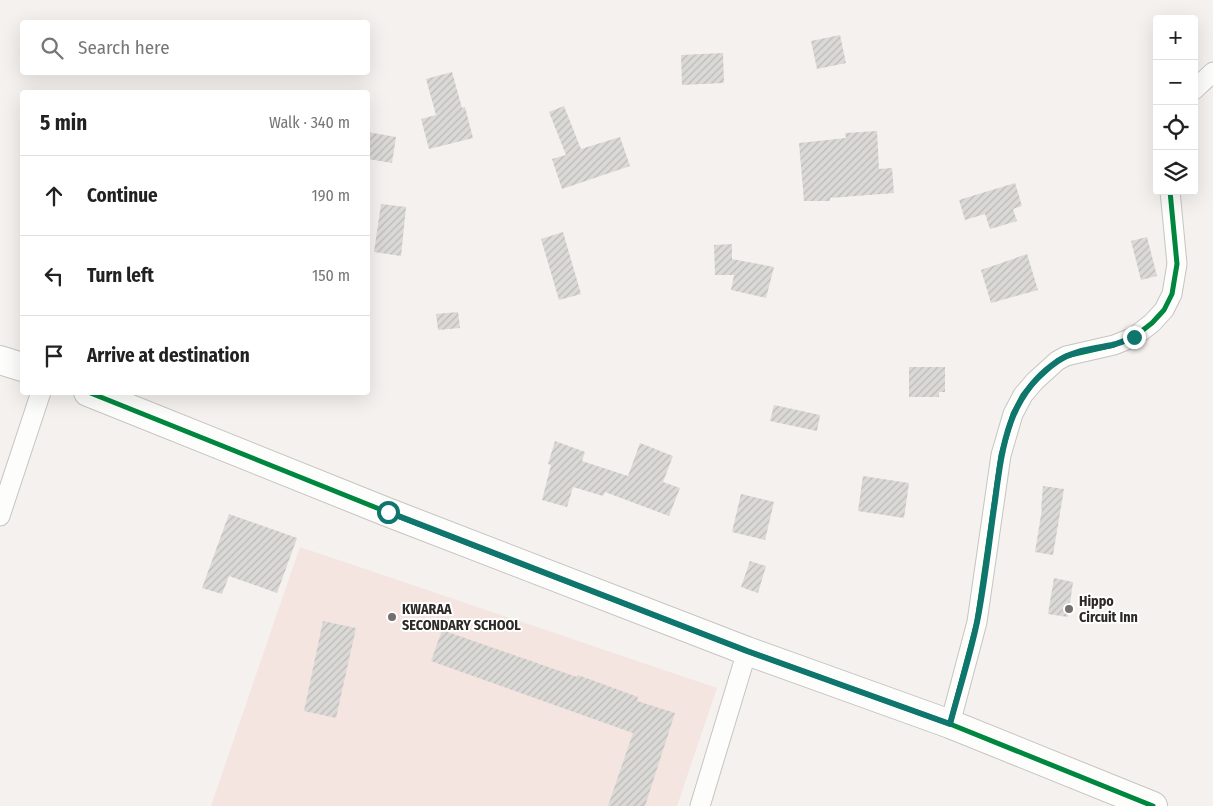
<!DOCTYPE html>
<meta charset="utf-8">
<style>
:root{--surface:#fff;--page:#f6f6f6;--text:#222;--muted:#767676;--line:#e0e0e0}
body{margin:0;font-family:"Fira Sans Condensed",sans-serif;background:var(--page);color:var(--text)}
.controls{position:absolute;right:15px;top:15px;display:grid;overflow:hidden;border-radius:5px;box-shadow:0 5px 20px #0002}
.controls button{width:45px;height:45px;display:grid;place-items:center;padding:0;border:0;border-bottom:1px solid var(--line);background:var(--surface);color:var(--text);font:25px sans-serif}
.stop{position:absolute;width:15px;height:15px;margin:-11px;border:4px solid #0f766e;border-radius:50%;background:#fff}
.stop.end{background:#0f766e;border-color:#fff;box-shadow:0 1px 5px #0008}
.list{margin:0;padding:0;list-style:none}
h2{display:flex;justify-content:space-between;align-items:center;height:65px;margin:0;padding:0 20px;font-size:21px}
h2 small{font-size:16px;font-weight:400;color:var(--muted)}
.list li{display:grid;grid-template-columns:32px 1fr auto;gap:15px;align-items:center;box-sizing:border-box;height:80px;padding:0 20px;border-top:1px solid var(--line)}
.list b{display:block;font-size:19px;white-space:nowrap}
.list em{font-size:16px;font-style:normal;color:var(--muted)}
.icon{flex:none;width:28px;height:28px;fill:none;stroke:currentColor;stroke-width:2;stroke-linecap:round;stroke-linejoin:round}
.map{position:relative;flex:none;width:1213px;height:806px;overflow:hidden}
.search{position:absolute;background:var(--surface);box-shadow:0 5px 20px #0002;left:20px;top:20px;width:350px;height:55px;display:flex;align-items:center;gap:12px;box-sizing:border-box;padding:0 18px;border-radius:5px;color:var(--muted);font-size:19px}
.panel{position:absolute;background:var(--surface);box-shadow:0 5px 20px #0002;left:20px;top:90px;width:350px;height:305px;border-radius:5px}
.map>svg:first-child{display:block}
.education{fill:#f4e5e0}
.building{fill:url(#building-hatch)}
.lines{fill:none;stroke-linecap:round;stroke-linejoin:round}
.street-casing{stroke:#c7c4c2;stroke-width:21}
.secondary-casing{stroke:#c7c4c2;stroke-width:30}
.street{stroke:#fdfdfc;stroke-width:19}
.secondary{stroke:#fdfdfc;stroke-width:28}
.cycleway-casing{stroke:#fff;stroke-width:8}
.cycleway{stroke:#00873e;stroke-width:5}
.route{stroke:#0f766e;stroke-width:6}
.poi-dot{fill:#726f6d;stroke:#fff;stroke-width:2}
.labels{text-anchor:middle;stroke-width:4;stroke-linejoin:round;paint-order:stroke}
.poi-label{font-size:14px;font-weight:bold;fill:#2c2927;stroke:#fff;text-anchor:start}
</style>
<div class="map">
<svg width="1213" height="806" viewBox="0 0 1213 806">
<defs>
<pattern id="building-hatch" width="6" height="6" patternUnits="userSpaceOnUse" patternTransform="scale(1.25)"><rect width="6" height="6" fill="#dbd9d6"/><path d="M-1 1l2-2M0 6l6-6M5 7l2-2" fill="none" stroke="#bcbab8"/></pattern>
</defs>
<rect width="100%" height="100%" fill="#f4f1ee"/>
<path class="education" d="M 300,547 L 717,688 L 677,806 L 211,806 Z"/>
<g class="building">
<path d="M 840,35 L 846,63 L 817,69 L 811,41 Z"/>
<path d="M 723,53 L 724,83 L 682,85 L 681,55 Z"/>
<path d="M 452,72 L 462,108 L 465,107 L 473,138 L 429,149 L 421,119 L 436,115 L 426,79 Z"/>
<path d="M 564,106 L 581,149 L 620,137 L 630,166 L 562,189 L 552,159 L 566,155 L 549,112 Z"/>
<path d="M 877,131 L 879,169 L 892,168 L 894,193 L 830,198 L 830,201 L 804,201 L 799,143 L 846,138 L 845,133 Z"/>
<path d="M 368,132 L 396,137 L 392,163 L 368,159 Z"/>
<path d="M 1015,183 L 1022,206 L 1013,209 L 1017,221 L 990,229 L 985,214 L 965,220 L 959,200 Z"/>
<path d="M 381,204 L 406,207 L 401,256 L 374,252 Z"/>
<path d="M 563,232 L 581,294 L 559,300 L 541,239 Z"/>
<path d="M 1147,237 L 1157,276 L 1141,280 L 1131,241 Z"/>
<path d="M 732,244 L 732,259 L 774,267 L 766,298 L 731,290 L 734,275 L 715,275 L 714,245 Z"/>
<path d="M 1027,254 L 1038,290 L 991,303 L 981,270 Z"/>
<path d="M 458,312 L 460,328 L 438,330 L 436,314 Z"/>
<path d="M 909,367 L 945,367 L 945,392 L 939,392 L 939,397 L 909,397 Z"/>
<path d="M 774,405 L 820,415 L 817,431 L 770,421 Z"/>
<path d="M 555,441 L 585,452 L 582,461 L 628,476 L 640,443 L 673,456 L 663,482 L 680,488 L 669,516 L 605,492 L 603,496 L 573,487 L 567,507 L 542,500 L 551,465 L 548,464 Z"/>
<path d="M 863,476 L 909,483 L 904,518 L 858,511 Z"/>
<path d="M 1043,486 L 1064,489 L 1053,555 L 1035,552 L 1042,509 L 1041,509 Z"/>
<path d="M 741,494 L 774,502 L 765,540 L 732,532 Z"/>
<path d="M 229,514 L 297,538 L 277,593 L 229,576 L 222,594 L 202,588 Z"/>
<path d="M 750,561 L 766,566 L 758,593 L 741,587 Z"/>
<path d="M 1054,578 L 1073,582 L 1068,617 L 1048,614 Z"/>
<path d="M 323,621 L 356,628 L 336,718 L 304,711 Z"/>
<path d="M 442,630 L 577,677 L 578,675 L 638,697 L 637,701 L 675,713 L 645,806 L 608,806 L 633,733 L 431,661 Z"/>
</g>
<g class="lines">
<defs>
<g id="street">
<path d="M 1194,90 L 1213,72"/>
<path d="M 0,516 L 41,392"/>
<path d="M 950,724 L 977,622 L 1001,455 L 1013,414 L 1023,395 L 1035,381 L 1057,361 L 1066,356 L 1114,345 L 1134,337 L 1152,323 L 1164,310 L 1172,294 L 1177,264 L 1170,191"/>
<path d="M 700,806 L 747,651"/>
</g>
<g id="secondary">
<path d="M 0,360 L 22,367"/>
<path d="M 88,392 L 387,512 L 747,651 L 950,724 L 1153,806"/>
</g>
</defs>
<use href="#street" class="street-casing"/>
<use href="#secondary" class="secondary-casing"/>
<use href="#street" class="street"/>
<use href="#secondary" class="secondary"/>
<defs>
<g id="cycleway">
<path d="M 88,392 L 387,512 L 747,651 L 950,724 L 1153,806"/>
<path d="M 950,724 L 977,622 L 1001,455 L 1013,414 L 1023,395 L 1035,381 L 1057,361 L 1066,356 L 1114,345 L 1134,337 L 1152,323 L 1164,310 L 1172,294 L 1177,264 L 1170,191"/>
</g>
</defs>
<use href="#cycleway" class="cycleway-casing"/>
<use href="#cycleway" class="cycleway"/>
</g>
<g class="lines">
<path class="route" d="M 388,512 L 747,651 L 950,724 C 959,690 970,656 977,622 C 985,582 989,541 995,501 C 1002,447 1008,394 1058,361 C 1074,350 1094,349 1112,345 C 1120,343 1127,340 1134,337"/>
</g>
<g class="poi-dot">
<circle cx="1069" cy="609" r="5"/>
<circle cx="392" cy="617" r="5"/>
</g>
<g class="labels">
<g class="poi-label">
<text x="1079" y="606">Hippo<tspan x="1079" dy="16">Circuit Inn</tspan></text>
<text x="402" y="614">KWARAA<tspan x="402" dy="16">SECONDARY SCHOOL</tspan></text>
</g>
</g>
</svg>
<div class="controls">
<button>+</button>
<button>−</button>
<button><svg class="icon" aria-label="locate" viewBox="0 0 24 24"><circle cx="12" cy="12" r="6"/><path d="M12 2v4M12 18v4M2 12h4M18 12h4"/></svg></button>
<button><svg class="icon" aria-label="layers" viewBox="0 0 24 24"><path d="M12 4l9 5-9 5-9-5zM3 14l9 5 9-5"/></svg></button>
</div>
<div class="stop" style="left:388px;top:512px"></div>
<div class="stop end" style="left:1134px;top:337px"></div>
<div class="search"><svg class="icon" aria-label="search" viewBox="0 0 24 24"><circle cx="10" cy="10" r="6"/><path d="M15 15l6 6"/></svg>Search here</div>
<section class="panel">
<h2>5 min<small>Walk · 340 m</small></h2>
<ul class="list">
<li><svg class="icon" aria-label="ahead" viewBox="0 0 24 24"><path d="M12 20V5M6 11l6-6 6 6"/></svg><div><b>Continue</b></div><em>190 m</em></li>
<li><svg class="icon" aria-label="left" viewBox="0 0 24 24"><path d="M17 20v-9H6M10 6l-5 5 5 5"/></svg><div><b>Turn left</b></div><em>150 m</em></li>
<li><svg class="icon" aria-label="arrive" viewBox="0 0 24 24"><path d="M6 21V4h12l-3 4 3 4H6"/></svg><div><b>Arrive at destination</b></div></li>
</ul>
</section>
</div>
